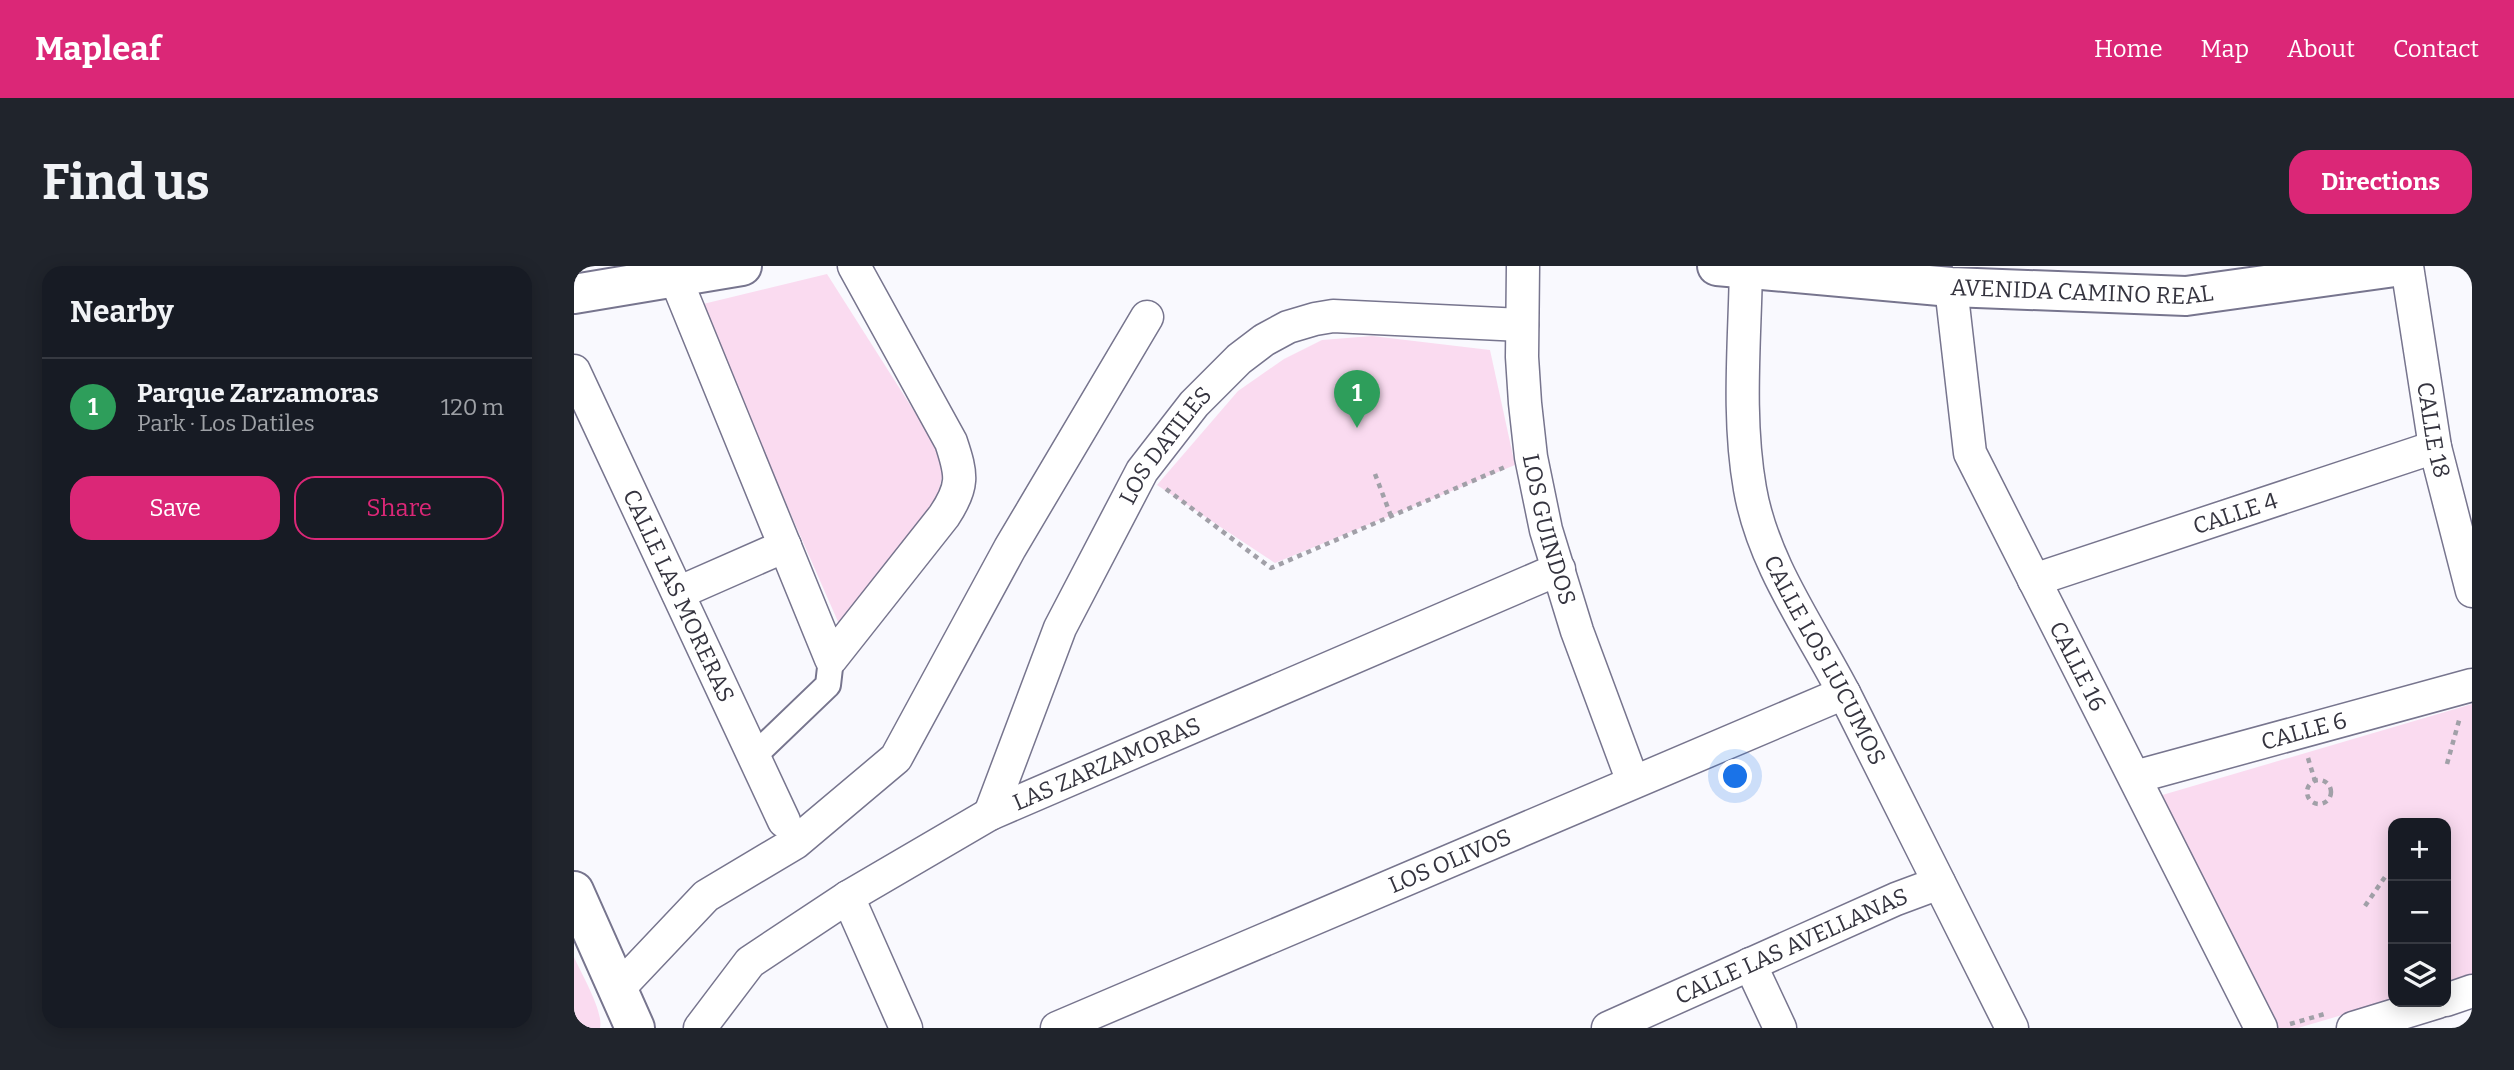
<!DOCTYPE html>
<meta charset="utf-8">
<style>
:root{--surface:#171b24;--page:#20242c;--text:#f1f3f6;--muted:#9ea1a6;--line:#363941;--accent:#db2777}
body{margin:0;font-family:Bitter,serif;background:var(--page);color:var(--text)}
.controls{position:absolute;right:21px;bottom:21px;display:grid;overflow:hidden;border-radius:14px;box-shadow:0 4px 18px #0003}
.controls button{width:63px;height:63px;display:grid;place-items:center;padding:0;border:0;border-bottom:2px solid var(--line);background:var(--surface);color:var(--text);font:35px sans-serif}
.you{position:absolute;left:1162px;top:511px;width:24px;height:24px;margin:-18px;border:5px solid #fff;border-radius:50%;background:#1a73e8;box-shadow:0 0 0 10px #1a73e833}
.badge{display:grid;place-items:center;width:46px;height:46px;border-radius:50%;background:var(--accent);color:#fff;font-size:23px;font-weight:700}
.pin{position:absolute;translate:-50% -58px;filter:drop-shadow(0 2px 4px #0008)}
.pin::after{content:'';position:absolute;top:37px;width:24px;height:21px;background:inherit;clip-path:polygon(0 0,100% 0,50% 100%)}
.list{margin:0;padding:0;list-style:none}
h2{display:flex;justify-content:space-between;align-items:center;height:91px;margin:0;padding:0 28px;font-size:30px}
h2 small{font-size:23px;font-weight:400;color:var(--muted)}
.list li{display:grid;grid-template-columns:46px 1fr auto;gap:21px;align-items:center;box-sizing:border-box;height:98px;padding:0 28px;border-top:2px solid var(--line)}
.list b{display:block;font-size:26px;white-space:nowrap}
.list p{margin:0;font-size:23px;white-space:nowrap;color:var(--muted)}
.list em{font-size:23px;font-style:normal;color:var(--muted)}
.actions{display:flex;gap:14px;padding:21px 28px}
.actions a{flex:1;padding:16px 0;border:2px solid var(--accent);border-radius:21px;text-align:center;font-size:24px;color:var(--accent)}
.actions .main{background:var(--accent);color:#fff}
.icon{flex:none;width:38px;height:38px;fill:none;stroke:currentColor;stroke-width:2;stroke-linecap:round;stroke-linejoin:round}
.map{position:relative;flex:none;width:1898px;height:762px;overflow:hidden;border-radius:21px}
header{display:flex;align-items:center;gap:42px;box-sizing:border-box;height:98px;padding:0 35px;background:var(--accent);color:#fff}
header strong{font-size:33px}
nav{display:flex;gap:38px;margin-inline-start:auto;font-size:24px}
.intro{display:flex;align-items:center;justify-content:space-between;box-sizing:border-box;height:168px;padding:0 42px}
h1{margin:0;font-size:49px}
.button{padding:18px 32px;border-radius:21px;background:var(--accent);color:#fff;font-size:24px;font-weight:700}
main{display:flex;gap:42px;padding:0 42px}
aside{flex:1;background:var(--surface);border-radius:21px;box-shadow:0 4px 18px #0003}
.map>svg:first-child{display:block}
.green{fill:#fadbf0}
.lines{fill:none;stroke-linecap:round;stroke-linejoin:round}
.pedestrian-casing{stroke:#77758e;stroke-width:28}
.minor-casing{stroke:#77758e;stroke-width:35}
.tertiary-casing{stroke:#77758e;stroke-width:42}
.path{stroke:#a1a0a8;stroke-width:4.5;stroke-dasharray:5 5;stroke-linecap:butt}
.pedestrian{stroke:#fff;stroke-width:24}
.minor{stroke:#fff;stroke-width:32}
.tertiary{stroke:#fff;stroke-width:38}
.labels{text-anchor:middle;stroke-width:6;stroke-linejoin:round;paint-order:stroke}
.street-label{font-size:23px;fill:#35343f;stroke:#fff}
</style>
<header>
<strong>Mapleaf</strong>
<nav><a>Home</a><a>Map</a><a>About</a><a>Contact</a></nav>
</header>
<div class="intro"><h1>Find us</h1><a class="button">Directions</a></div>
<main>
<aside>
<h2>Nearby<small></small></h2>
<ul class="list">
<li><span class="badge" style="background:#2e9e5b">1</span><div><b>Parque Zarzamoras</b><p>Park · Los Datiles</p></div><em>120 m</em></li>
</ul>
<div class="actions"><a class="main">Save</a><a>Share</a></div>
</aside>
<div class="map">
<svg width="1898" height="762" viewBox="0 0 1898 762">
<rect width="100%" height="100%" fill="#f9f9fe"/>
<g class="green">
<path d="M 253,8 L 366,186 L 370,202 L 361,241 L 265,358 L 125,39 Z"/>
<path d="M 798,70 L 916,84 L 941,199 L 701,297 L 583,219 L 664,125 L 710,93 L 748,74 Z"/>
<path d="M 1898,438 L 1898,711 L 1872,718 L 1872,557 L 1819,557 L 1819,734 L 1724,762 L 1703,762 L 1585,530 Z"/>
<path d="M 0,691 C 7,707 30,746 26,762 L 0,762 Z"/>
</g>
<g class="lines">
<defs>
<path id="pedestrian" d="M 180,490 L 254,419 L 257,393"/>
<g id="minor">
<path id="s1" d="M 949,0 L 948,91 L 951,137 L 957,191 L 972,264 L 1003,365 L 1059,516"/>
<path id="s2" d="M 1172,0 C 1171,73 1163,150 1176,223 C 1189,298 1237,363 1271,429 C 1327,540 1382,651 1438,762"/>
<path id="s3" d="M 1833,0 L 1861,181 L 1898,325"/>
<path d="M 101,11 L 257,393 L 370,250 C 390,220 388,209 377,176 L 280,0"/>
<path id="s4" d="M 1377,21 L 1396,187 L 1687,762"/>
<path id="s5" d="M 0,105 L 210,555"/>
<path id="s6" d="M 1460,314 L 1861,181"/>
<path d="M 104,327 L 211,280"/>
<path id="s7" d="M 1561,511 L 1898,419"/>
<path id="s8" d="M 416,548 L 486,362 L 568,205 L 620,138 L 665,93 L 690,74 L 714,61 L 741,53 L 759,50 L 948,59"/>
<path d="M 274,631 L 332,762"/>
<path d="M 1176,698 L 1206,762"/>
<path d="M 44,723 L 132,630 L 221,577 L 322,492 L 436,282 L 573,51"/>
<path d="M 1872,734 L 1898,725"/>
<path id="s9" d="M 126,762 L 176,696 L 274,631 L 416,548 L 985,303"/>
<path id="s10" d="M 483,762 L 1270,427"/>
<path id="s11" d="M 1034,762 L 1322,633 L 1365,617"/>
<path d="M 1779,762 L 1864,736"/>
</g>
<g id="tertiary">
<path id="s12" d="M 1143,0 L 1377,21 L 1612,30 L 1828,0"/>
<path d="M 0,28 L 168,0"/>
<path d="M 0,625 L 61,762"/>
</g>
</defs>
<use href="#pedestrian" class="pedestrian-casing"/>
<use href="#minor" class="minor-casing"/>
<use href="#tertiary" class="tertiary-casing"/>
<g class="path">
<path d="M 801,208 L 817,250"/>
<path d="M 592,223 L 697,302 L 931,201"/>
<path d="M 1734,492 L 1741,515"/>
<path d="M 1873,498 L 1886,451"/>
<circle cx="1745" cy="526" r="12"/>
<path d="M 1791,640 L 1813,608"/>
<path d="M 1716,758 L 1754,747"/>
</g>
<use href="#pedestrian" class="pedestrian"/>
<use href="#minor" class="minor"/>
<use href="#tertiary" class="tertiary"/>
</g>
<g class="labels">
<g class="street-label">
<text dy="8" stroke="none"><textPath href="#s12" startOffset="366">AVENIDA CAMINO REAL</textPath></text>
<text dy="8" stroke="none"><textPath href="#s3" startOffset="166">CALLE 18</textPath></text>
<text dy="8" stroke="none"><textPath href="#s8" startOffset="410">LOS DATILES</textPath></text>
<text dy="8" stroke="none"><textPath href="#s6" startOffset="212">CALLE 4</textPath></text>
<text dy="8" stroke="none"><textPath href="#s1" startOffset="266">LOS GUINDOS</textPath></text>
<text dy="8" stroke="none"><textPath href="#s5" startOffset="248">CALLE LAS MORERAS</textPath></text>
<text dy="8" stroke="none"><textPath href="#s2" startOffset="411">CALLE LOS LUCUMOS</textPath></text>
<text dy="8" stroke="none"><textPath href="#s4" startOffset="406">CALLE 16</textPath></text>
<text dy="8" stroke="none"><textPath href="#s7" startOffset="175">CALLE 6</textPath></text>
<text dy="8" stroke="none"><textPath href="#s9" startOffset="492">LAS ZARZAMORAS</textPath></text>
<text dy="8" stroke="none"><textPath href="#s10" startOffset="427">LOS OLIVOS</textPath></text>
<text dy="8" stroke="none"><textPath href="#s11" startOffset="201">CALLE LAS AVELLANAS</textPath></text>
</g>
</g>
</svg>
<div class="controls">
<button>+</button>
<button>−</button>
<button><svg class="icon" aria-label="layers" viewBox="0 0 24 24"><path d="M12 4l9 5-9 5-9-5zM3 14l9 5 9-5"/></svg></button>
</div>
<div class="you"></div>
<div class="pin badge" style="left:783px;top:162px;background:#2e9e5b">1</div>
</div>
</main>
